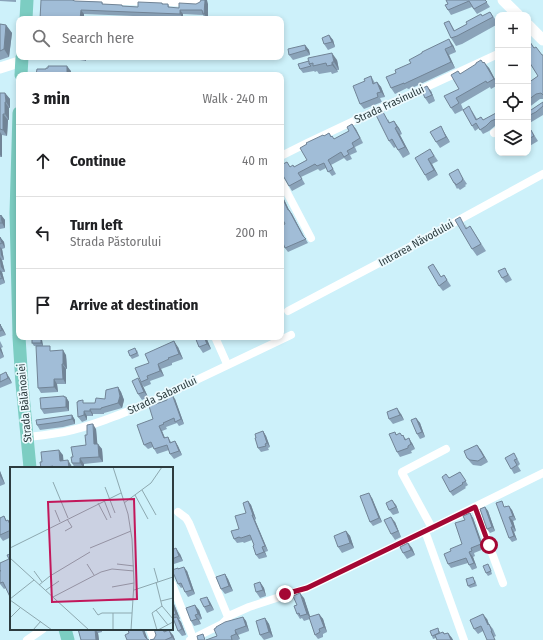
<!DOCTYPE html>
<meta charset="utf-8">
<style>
:root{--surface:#fff;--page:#f2f2f2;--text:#202124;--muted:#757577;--line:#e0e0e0}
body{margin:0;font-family:"Fira Sans Condensed",sans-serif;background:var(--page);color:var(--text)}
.controls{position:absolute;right:12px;top:12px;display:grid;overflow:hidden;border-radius:8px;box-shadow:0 2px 6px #0003}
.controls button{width:36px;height:36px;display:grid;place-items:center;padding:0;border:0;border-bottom:1px solid var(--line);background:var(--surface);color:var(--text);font:20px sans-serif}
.stop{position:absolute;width:12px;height:12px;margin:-9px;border:3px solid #a40734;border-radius:50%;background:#fff}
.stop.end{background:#a40734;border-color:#fff;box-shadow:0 1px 4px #0008}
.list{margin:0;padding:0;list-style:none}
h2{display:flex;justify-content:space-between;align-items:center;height:52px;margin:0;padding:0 16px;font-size:17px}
h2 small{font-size:13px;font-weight:400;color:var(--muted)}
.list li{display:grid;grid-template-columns:26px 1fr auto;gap:12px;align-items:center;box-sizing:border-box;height:72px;padding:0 16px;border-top:1px solid var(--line)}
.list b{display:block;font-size:15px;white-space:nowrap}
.list p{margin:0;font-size:13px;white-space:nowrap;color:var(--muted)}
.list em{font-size:13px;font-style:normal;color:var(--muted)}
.icon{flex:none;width:22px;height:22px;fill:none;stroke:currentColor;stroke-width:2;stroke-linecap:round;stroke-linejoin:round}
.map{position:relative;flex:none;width:543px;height:640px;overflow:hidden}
.search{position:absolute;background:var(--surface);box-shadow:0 2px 6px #0003;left:16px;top:16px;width:268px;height:44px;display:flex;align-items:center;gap:10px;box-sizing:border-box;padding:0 14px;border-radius:8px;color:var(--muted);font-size:15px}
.panel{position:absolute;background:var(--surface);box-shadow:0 2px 6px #0003;left:16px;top:72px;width:268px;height:268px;border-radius:8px}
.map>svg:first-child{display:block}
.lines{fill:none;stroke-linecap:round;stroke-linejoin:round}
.street{stroke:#fff;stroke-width:8}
.secondary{stroke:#fff;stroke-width:11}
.primary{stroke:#7ccdc2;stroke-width:13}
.wall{fill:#8aa3b9}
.shaded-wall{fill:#718496}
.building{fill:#a1bdd7;stroke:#718496}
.route{stroke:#a40734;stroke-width:5}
.labels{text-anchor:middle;stroke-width:3.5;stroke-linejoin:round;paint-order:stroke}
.street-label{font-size:11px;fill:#2c3b3e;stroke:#ecfafe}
.inset-road{fill:none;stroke:#8da8af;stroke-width:1}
.view{fill:#c2185b;fill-opacity:0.15;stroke:#c2185b;stroke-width:2}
.inset-edge{fill:none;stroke:#2c3b3e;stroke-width:2}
</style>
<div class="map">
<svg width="543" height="640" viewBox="0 0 543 640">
<rect width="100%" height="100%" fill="#cdf1fa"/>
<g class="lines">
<g class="street">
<path d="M 78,0 L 199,3"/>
<path d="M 494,133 L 498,130"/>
<path d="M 281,156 L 309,142 L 381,108 L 498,54"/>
<path d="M 281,181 L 311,238"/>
<path d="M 288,311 L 402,251 L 543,174"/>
<path d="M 215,337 L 227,364"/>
<path d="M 27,437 C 39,436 52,434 64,432 C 92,426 119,415 146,404 L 291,335"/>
<path d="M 475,507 L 503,583"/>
<path d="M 178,512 L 186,518 L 189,523 L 228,617"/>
<path d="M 432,528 L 402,473 L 402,472 L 446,449"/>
<path d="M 425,531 L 464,640"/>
<path d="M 172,584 L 193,638"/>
<path d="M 150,629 L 154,640"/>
<path d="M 27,640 L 43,629"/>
<path d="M 190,640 L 222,624 L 231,615 L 249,607 L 307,588 L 440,524 L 543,473"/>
</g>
<g class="secondary">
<path d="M 503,0 L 518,15"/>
<path d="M 528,25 L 543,40"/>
<path d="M 0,68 L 22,61"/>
</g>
<g class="primary">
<path d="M 26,19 L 27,0"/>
<path d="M 21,75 L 22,57"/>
<path d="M 19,113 L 16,213 L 19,335"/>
<path d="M 19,337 L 22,384 L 30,468"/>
<path d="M 65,629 L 68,640"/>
</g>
</g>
<g class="wall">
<path d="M 0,0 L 16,0 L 16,2 L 0,1 Z"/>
<path d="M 446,0 L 485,0 L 490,7 L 477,14 L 472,7 L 451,15 L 448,10 L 448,4 Z"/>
<path d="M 75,1 L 102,2 L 103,4 L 123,6 L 138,7 L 162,3 L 163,4 L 168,4 L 170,8 L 179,8 L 196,4 L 208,4 L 208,19 L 206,19 L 203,15 L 183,14 L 183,18 L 84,14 L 84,19 L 40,19 Z"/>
<path d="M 490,12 L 495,19 L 498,24 L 462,44 L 456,46 L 451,38 L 449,21 L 455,31 Z"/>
<path d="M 0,24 L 6,25 L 12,33 L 9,57 L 0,60 Z"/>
<path d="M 329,35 L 333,40 L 335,47 L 328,50 L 324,44 Z"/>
<path d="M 528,39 L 534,48 L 542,55 L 543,55 L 543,99 L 540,99 L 528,108 L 528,83 L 538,76 L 531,65 L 529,66 L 528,65 Z"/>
<path d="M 305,45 L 309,50 L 310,55 L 293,60 L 289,55 Z"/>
<path d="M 453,45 L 456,52 L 449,55 L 455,68 L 412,88 L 408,89 L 407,88 L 395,94 L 391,88 L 396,73 L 411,63 Z"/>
<path d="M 35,57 L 47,57 L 47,60 L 37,59 Z"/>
<path d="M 78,57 L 86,57 L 86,61 L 80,60 Z"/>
<path d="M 337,60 L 339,70 L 337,70 L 338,72 L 332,74 L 331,72 L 319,74 L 317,71 L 315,72 L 314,71 L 303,73 L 300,69 L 298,64 Z"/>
<path d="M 483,63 L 489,68 L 498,85 L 491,89 L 490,87 L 461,104 L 463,109 L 472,111 L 477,119 L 481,117 L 483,120 L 498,116 L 498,124 L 495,126 L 489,131 L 483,134 L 479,128 L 475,131 L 463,110 L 455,114 L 451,108 L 459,89 L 458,71 L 460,74 Z"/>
<path d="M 371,76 L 375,83 L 377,82 L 381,87 L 385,97 L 380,98 L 382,102 L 364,109 L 360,104 L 365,81 Z"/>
<path d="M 431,91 L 435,101 L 429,104 L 425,98 Z"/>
<path d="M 0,93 L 5,93 L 10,99 L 10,108 L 9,108 L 9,120 L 8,120 L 7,136 L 2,135 L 2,157 L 0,157 Z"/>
<path d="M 543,102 L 543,115 L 528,124 L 528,112 Z"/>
<path d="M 388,119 L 390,123 L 394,121 L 399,128 L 402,134 L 400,135 L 410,154 L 403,158 L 396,147 L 394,148 L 389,141 Z"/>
<path d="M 352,124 L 363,143 L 355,147 L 357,152 L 350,155 L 352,159 L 347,161 L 344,158 L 331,165 L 336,174 L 332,176 L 326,168 L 320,171 L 318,169 L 301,177 L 305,184 L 292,191 L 289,186 L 291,167 L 294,167 L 307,160 L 324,136 L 329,133 L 334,139 L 349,131 Z"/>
<path d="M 531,130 L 538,141 L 528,147 L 528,132 Z"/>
<path d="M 444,132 L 450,142 L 440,148 L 436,142 Z"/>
<path d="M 430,149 L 438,161 L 432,164 L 438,175 L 428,181 L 425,175 Z"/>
<path d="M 461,175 L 467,184 L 465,185 L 466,186 L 460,190 L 458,188 L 457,189 L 454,183 Z"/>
<path d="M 281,193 L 289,210 L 292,214 L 305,238 L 308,243 L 288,252 L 285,248 L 285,224 L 282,219 L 281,219 Z"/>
<path d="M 1,215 L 5,220 L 5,228 L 0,229 L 0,216 Z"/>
<path d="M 465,224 L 467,228 L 470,226 L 486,251 L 477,256 L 472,249 Z"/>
<path d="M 0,237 L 4,242 L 5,248 L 2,249 L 4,260 L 2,260 L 5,272 L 2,272 L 5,283 L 0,285 Z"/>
<path d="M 508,273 L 512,280 L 506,283 L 502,278 Z"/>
<path d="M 444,275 L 451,286 L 443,291 L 439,286 L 442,276 Z"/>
<path d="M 0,324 L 3,329 L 6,335 L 0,337 Z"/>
<path d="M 195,337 L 206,337 L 211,349 L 203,353 L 199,347 Z"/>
<path d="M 41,338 L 42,340 L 43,346 L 34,346 L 32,343 Z"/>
<path d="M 0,341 L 3,347 L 1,348 L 4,357 L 0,359 Z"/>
<path d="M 178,347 L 183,359 L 172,363 L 172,365 L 161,369 L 164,376 L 150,381 L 151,384 L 144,387 L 142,384 L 148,397 L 142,400 L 138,394 L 141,382 L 149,363 Z"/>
<path d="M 137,350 L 139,356 L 132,359 L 130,356 Z"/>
<path d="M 53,351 L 66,355 L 67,369 L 66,369 L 66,384 L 57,384 L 58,392 L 41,393 L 38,388 Z"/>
<path d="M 0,375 L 9,377 L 12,383 L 0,388 Z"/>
<path d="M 118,387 L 121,392 L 124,400 L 122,408 L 104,413 L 104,414 L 93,414 L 93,416 L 87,416 L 87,420 L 82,422 L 78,417 L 85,403 L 95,403 L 105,399 Z"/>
<path d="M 64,396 L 65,397 L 66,397 L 69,402 L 69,411 L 44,414 L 41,409 Z"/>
<path d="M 175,399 L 184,424 L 179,426 L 177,423 L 166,427 L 167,429 L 162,431 L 165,438 L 168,437 L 171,442 L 175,441 L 178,446 L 182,455 L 174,459 L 170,454 L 169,450 L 157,454 L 153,447 L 148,449 L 144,445 L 153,419 L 154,400 L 157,404 Z"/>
<path d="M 401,414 L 404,420 L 393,424 L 389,419 Z"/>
<path d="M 72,415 L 75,420 L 75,424 L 63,427 L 40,430 L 37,425 Z"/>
<path d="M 416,418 L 420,423 L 425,437 L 420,439 L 417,434 Z"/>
<path d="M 96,429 L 97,444 L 102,449 L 103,462 L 84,464 L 84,468 L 75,468 L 72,463 L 86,445 L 87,435 Z"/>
<path d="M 263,431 L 266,436 L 270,447 L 268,448 L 269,450 L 261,452 L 258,448 L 256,438 Z"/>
<path d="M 396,434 L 402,435 L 406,439 L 412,443 L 415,449 L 411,451 L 412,453 L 400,457 L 397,452 Z"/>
<path d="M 477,445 L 488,462 L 481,466 L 473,465 L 471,463 L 467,458 Z"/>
<path d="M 63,455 L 63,460 L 71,465 L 72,468 L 41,468 L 40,462 Z"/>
<path d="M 505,458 L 517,458 L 520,464 L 518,466 L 521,471 L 514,474 Z"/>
<path d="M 0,471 L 5,484 L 0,486 Z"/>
<path d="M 460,472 L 468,485 L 465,487 L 466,488 L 453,496 L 450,492 L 449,478 Z"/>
<path d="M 372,498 L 382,522 L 373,526 L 370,522 Z"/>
<path d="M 248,501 L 251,505 L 256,519 L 255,520 L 268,551 L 265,552 L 267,557 L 259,559 L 256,555 L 254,545 L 252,540 L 244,543 L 243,542 L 237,543 L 234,539 L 239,529 L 246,513 Z"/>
<path d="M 396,505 L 399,513 L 393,515 L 389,510 Z"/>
<path d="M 505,505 L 506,507 L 512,510 L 516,520 L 513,521 L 516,531 L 514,532 L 517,540 L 512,542 L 509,538 Z"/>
<path d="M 485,507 L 488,511 L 495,531 L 490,533 L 487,529 Z"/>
<path d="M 470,513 L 473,518 L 484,549 L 474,553 L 475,556 L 473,557 L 477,568 L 472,570 L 468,563 L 451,568 L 448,564 L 451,551 L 462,544 L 465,520 Z"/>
<path d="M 4,516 L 7,521 L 8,520 L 11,525 L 11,537 L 3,541 L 0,537 L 0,518 Z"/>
<path d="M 395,522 L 401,537 L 395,540 L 391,534 Z"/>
<path d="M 346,531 L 350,536 L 354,548 L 342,553 L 338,547 Z"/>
<path d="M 408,543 L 412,548 L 415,555 L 407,559 L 403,553 Z"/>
<path d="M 172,550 L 180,554 L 183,561 L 174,564 L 172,561 Z"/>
<path d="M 11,554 L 6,588 L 4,589 L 0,584 L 0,571 L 9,559 Z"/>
<path d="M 490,567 L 492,574 L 488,576 L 486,573 Z"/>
<path d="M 178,568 L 179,569 L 187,571 L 195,594 L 188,597 L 185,592 L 183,587 L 181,588 L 178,584 Z"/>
<path d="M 225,574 L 228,579 L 233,591 L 225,594 L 221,589 Z"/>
<path d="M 475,580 L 477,586 L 470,588 L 468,586 Z"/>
<path d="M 260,582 L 264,588 L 266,596 L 260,598 L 256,592 Z"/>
<path d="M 207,597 L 210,602 L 214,610 L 207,613 L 204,607 Z"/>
<path d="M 304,598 L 310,617 L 319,614 L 323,619 L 327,632 L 323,634 L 323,637 L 318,639 L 315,635 L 310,619 L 304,621 L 302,618 L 300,619 L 297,614 L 297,605 Z"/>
<path d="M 172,599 L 180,619 L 179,619 L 181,622 L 186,635 L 182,636 L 178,631 L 174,621 L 172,622 Z"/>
<path d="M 199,610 L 202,619 L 199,620 L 201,624 L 194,626 L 191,621 Z"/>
<path d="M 243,617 L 246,621 L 249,631 L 238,635 L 240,639 L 238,640 L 198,640 L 207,640 L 217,636 Z"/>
<path d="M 265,618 L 269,624 L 273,637 L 264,640 L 260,635 Z"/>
<path d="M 487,619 L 489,624 L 493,629 L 496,636 L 494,637 L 483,631 L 478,634 L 474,629 Z"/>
<path d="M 78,629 L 102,629 L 102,632 L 98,633 L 99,640 L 81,640 Z"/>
<path d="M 165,631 L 173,635 L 175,640 L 150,640 L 154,639 Z"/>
<path d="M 440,631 L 440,633 L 443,632 L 445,634 L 448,633 L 453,640 L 437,640 L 436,638 L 433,639 L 432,636 Z"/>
</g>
<g class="shaded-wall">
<path d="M 205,0 L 207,0 L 208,4 L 208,19 L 204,14 Z"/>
<path d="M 81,10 L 84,14 L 84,19 L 80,19 Z"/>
<path d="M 180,10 L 183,14 L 183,18 L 180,14 Z"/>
<path d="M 6,25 L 12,33 L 9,57 L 4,49 Z"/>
<path d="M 329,35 L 333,40 L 335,47 L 332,42 Z"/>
<path d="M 449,39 L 453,45 L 456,52 L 452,46 Z"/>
<path d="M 305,45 L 309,50 L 310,55 L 306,50 Z"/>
<path d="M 445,49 L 449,55 L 455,68 L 451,62 Z"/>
<path d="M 332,53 L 337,60 L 339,70 L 334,62 Z"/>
<path d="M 84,57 L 86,57 L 86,61 L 84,59 Z"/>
<path d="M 332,62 L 337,70 L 338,72 L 332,65 Z"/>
<path d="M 484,62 L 489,68 L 498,85 L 494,79 Z"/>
<path d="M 67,66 L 71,71 L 71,75 L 67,75 Z"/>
<path d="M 377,82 L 381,87 L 385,97 L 381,92 Z"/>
<path d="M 427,86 L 431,91 L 435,101 L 432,95 Z"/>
<path d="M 5,93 L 10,99 L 10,108 L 6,102 Z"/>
<path d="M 5,102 L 9,108 L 9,120 L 5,114 Z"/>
<path d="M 3,114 L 8,120 L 7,136 L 3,130 Z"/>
<path d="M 394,121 L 399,128 L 402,134 L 397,127 Z"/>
<path d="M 352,124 L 356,129 L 363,143 L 360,138 Z"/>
<path d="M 441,126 L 444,132 L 450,142 L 446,137 Z"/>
<path d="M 395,128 L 400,135 L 410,154 L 405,147 Z"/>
<path d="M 0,132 L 2,135 L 2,157 L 0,155 Z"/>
<path d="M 428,159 L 432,164 L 438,175 L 434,170 Z"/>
<path d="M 281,193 L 289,210 L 292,214 L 306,241 L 288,210 L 281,195 Z"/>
<path d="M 1,215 L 5,220 L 5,228 L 2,223 Z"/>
<path d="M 0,237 L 4,242 L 5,248 L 2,243 Z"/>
<path d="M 0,247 L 2,249 L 4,260 L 1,255 Z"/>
<path d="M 0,257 L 2,260 L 5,272 L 1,267 L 0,261 Z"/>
<path d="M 0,270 L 2,272 L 5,283 L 2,278 L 0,272 Z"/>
<path d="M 0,324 L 3,329 L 6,335 L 2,330 Z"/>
<path d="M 204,337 L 206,337 L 211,349 L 207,344 Z"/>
<path d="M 41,338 L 42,340 L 43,346 L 41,343 Z"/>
<path d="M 174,341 L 178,347 L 183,359 L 179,354 Z"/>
<path d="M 0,347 L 1,348 L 4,357 L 1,352 L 0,350 Z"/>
<path d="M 63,350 L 66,355 L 67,369 L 63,364 Z"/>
<path d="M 62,364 L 66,369 L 66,384 L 63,379 Z"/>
<path d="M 158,364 L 161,369 L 164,376 L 160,371 Z"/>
<path d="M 6,372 L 9,377 L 12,383 L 8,378 Z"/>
<path d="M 138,378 L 142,384 L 148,397 L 144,392 Z"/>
<path d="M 54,379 L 57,384 L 58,392 L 54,387 Z"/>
<path d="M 118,387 L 121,392 L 124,400 L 122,408 L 118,403 Z"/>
<path d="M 172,394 L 175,399 L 184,424 L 181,419 Z"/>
<path d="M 64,396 L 66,398 L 66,397 L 69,402 L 69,411 L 66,407 Z"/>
<path d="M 397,408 L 401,414 L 404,420 L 400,415 Z"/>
<path d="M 90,409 L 93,414 L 93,416 L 90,411 Z"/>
<path d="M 84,411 L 87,416 L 87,420 L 84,415 Z"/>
<path d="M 72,415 L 75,420 L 75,424 L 72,419 Z"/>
<path d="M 416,418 L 420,423 L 425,437 L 422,432 Z"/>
<path d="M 93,424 L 96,429 L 98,450 L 94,444 Z"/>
<path d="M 159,426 L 162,431 L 167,443 L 164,438 Z"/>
<path d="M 263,431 L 266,436 L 270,447 L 267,443 Z"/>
<path d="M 409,438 L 412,443 L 415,449 L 411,444 Z"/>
<path d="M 175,441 L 178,446 L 182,455 L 179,451 Z"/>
<path d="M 98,444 L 102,449 L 103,462 L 99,457 Z"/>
<path d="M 477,445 L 481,450 L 488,462 L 484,457 Z"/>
<path d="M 59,450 L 63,455 L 64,466 L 60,461 Z"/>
<path d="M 80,458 L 84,464 L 84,468 L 80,463 Z"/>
<path d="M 68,460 L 71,465 L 72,468 L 69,468 Z"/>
<path d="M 0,471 L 5,484 L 0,476 Z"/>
<path d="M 369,493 L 372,498 L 382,522 L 379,518 Z"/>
<path d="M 392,500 L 396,505 L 399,513 L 396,507 Z"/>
<path d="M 248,501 L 251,505 L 256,519 L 253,515 Z"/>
<path d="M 509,506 L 512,510 L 516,520 L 513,516 Z"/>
<path d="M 485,507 L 488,511 L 495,531 L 492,527 Z"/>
<path d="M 470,513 L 473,518 L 484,549 L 481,544 Z"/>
<path d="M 252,515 L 255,520 L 268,551 L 265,546 Z"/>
<path d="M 391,517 L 395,522 L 401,537 Z"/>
<path d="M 509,517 L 513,521 L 516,531 L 513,527 Z"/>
<path d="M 511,527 L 514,532 L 517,540 L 514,536 Z"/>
<path d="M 346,531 L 350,536 L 354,548 L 350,543 Z"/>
<path d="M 408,543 L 412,548 L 415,555 L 411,550 Z"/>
<path d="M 262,547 L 265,552 L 267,557 L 264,552 Z"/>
<path d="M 176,548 L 180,554 L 183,561 L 179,556 Z"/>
<path d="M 469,552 L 473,557 L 477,568 L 474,563 Z"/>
<path d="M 184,567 L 187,571 L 195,594 L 192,590 Z"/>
<path d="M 225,574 L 228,579 L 233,591 L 229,586 Z"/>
<path d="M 260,582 L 264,588 L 266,596 L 263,590 Z"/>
<path d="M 300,593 L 304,598 L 311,619 L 307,614 Z"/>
<path d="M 207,597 L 210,602 L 214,610 L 210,605 Z"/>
<path d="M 172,599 L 180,619 L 176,614 L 172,603 Z"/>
<path d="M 195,605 L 199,610 L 202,619 L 198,614 Z"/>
<path d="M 319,614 L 323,619 L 327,632 L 324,627 Z"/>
<path d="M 483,614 L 487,619 L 491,630 L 488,625 Z"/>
<path d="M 195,615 L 199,620 L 201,624 L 197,619 Z"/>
<path d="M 177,617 L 181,622 L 186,635 L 182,629 Z"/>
<path d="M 243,617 L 246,621 L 249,631 L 246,626 Z"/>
<path d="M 265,618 L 269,624 L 273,637 L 269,632 Z"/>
<path d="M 95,629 L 98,633 L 99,640 L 96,640 Z"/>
<path d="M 142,629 L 144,629 L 148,640 L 145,637 Z"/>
<path d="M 169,630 L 173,635 L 175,640 L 174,640 L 172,637 Z"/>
<path d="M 235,630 L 238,635 L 240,639 L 236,634 Z"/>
<path d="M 448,633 L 452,638 L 453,640 L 451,640 Z"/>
</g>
<g class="building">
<path d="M 41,0 L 72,0 L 75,1 L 102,2 L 102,4 L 122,5 L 122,6 L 138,7 L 138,2 L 162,3 L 162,4 L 168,4 L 168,7 L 179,8 L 179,3 L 196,4 L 200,2 L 201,0 L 205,0 L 204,14 L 203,14 L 202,10 L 180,10 L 180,14 L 81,10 L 80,19 L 40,19 Z"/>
<path d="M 446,0 L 485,0 L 487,2 L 474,9 L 469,1 L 448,10 L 445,5 L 448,4 Z"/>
<path d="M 490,12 L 493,17 L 457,36 L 451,38 L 444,23 L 449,21 L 454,31 L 467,24 L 466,22 L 481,14 L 482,16 Z"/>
<path d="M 0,24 L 6,25 L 4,49 L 0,51 Z"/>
<path d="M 329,35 L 332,42 L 324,44 L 322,38 Z"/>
<path d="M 449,39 L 452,46 L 445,49 L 451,62 L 408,82 L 404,84 L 404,83 L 391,88 L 386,77 L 396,73 L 395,70 L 411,63 L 409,60 L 422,53 L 422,52 Z"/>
<path d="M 528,39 L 534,48 L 536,47 L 542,55 L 543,55 L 543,95 L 541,93 L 536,94 L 528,100 L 528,83 L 538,76 L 528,60 Z"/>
<path d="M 305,45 L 306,50 L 289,55 L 288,49 Z"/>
<path d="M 332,53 L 334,62 L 332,62 L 332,65 L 327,66 L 326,63 L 313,66 L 313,63 L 309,64 L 308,58 Z"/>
<path d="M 78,57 L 84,57 L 84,59 L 78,58 Z"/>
<path d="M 481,60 L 483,63 L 484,62 L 494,79 L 487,83 L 486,81 L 456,98 L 459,103 L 451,108 L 444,96 L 459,89 L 451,75 L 458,71 L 460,74 L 476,64 L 476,63 Z"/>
<path d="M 309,61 L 309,64 L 311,66 L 300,69 L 298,64 Z"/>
<path d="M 48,66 L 67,66 L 67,75 L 36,75 L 37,69 L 46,69 L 46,68 L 48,68 Z"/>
<path d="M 371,76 L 373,84 L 377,82 L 381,92 L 377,93 L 378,97 L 360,104 L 353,86 L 365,81 L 364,79 Z"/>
<path d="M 427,86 L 432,95 L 425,98 L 421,89 Z"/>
<path d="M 0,93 L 5,93 L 6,102 L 5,102 L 5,114 L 3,114 L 3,130 L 0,129 Z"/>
<path d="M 543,102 L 543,106 L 536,112 L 528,116 L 528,112 Z"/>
<path d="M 469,106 L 476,120 L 481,117 L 483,120 L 496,113 L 498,117 L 498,118 L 491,121 L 486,126 L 480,130 L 476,123 L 472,126 L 463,110 Z"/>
<path d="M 383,112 L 389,123 L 394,121 L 397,127 L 395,128 L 405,147 L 398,150 L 392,139 L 389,141 L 376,115 Z"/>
<path d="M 352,124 L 360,138 L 352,143 L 354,147 L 347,151 L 349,154 L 344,157 L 341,152 L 328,160 L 333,169 L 328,172 L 324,163 L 317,166 L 315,164 L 298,173 L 302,179 L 289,186 L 281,172 L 282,171 L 281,169 L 281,165 L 287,162 L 290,167 L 293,165 L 294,167 L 307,160 L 300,148 L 307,144 L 306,143 L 323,135 L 324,136 L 329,133 L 331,137 L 332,136 L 334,139 L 349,131 L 347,127 Z"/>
<path d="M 441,126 L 446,137 L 436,142 L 430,132 Z"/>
<path d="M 531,130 L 534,136 L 528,139 L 528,132 Z"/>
<path d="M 430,149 L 434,156 L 428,159 L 434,170 L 425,175 L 415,158 Z"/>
<path d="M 458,169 L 463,179 L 462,180 L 462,181 L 456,185 L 455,183 L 454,183 L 449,174 Z"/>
<path d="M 281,195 L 288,210 L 289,210 L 303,236 L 306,239 L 285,248 L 281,238 L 281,226 L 285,224 L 281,216 Z"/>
<path d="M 1,215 L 2,223 L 0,223 L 0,216 Z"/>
<path d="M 460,217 L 466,229 L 470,226 L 481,244 L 472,249 L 455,220 Z"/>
<path d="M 0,237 L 2,243 L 0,244 Z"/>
<path d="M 433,264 L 441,277 L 444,275 L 447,280 L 439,286 L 428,267 Z"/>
<path d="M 505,268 L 508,275 L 502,278 L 498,271 Z"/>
<path d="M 0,272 L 2,278 L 0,279 Z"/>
<path d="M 0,324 L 2,330 L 0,331 Z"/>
<path d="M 195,337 L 204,337 L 207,344 L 199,347 Z"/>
<rect x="32" y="338" width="9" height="5"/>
<path d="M 174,341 L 179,354 L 168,358 L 169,359 L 158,364 L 160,371 L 147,376 L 148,379 L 141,382 L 135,368 L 149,363 L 145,354 Z"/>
<path d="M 36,346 L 50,346 L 50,351 L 63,350 L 63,364 L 62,364 L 63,379 L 54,379 L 54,387 L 38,388 Z"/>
<path d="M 135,348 L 137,353 L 130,356 L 128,351 Z"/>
<path d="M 6,372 L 8,378 L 0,382 L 0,375 Z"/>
<path d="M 138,378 L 144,392 L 138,394 L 132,381 Z"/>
<path d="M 118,387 L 120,396 L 118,403 L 101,408 L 101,409 L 90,409 L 90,411 L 84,411 L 84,415 L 78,417 L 77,402 L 78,402 L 78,401 L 83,400 L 83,403 L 95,403 L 96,398 L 105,399 L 106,390 Z"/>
<path d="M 172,394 L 181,419 L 175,422 L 174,418 L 163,423 L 164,424 L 159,426 L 164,438 L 168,437 L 170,443 L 175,441 L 179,451 L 170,454 L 167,445 L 154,449 L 151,442 L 144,445 L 137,425 L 153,419 L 148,403 L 154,400 L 156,404 L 167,400 L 166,396 Z"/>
<path d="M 64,396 L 64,397 L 66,397 L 66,407 L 41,409 L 40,398 Z"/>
<path d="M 397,408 L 400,415 L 389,419 L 387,412 Z"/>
<path d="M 72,415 L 72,419 L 59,422 L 37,425 L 36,420 Z"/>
<path d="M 416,418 L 422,432 L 417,434 L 411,420 Z"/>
<path d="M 92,424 L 93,424 L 94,444 L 98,444 L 99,457 L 80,458 L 80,463 L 72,463 L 71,457 L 73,457 L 71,447 L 86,445 L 85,435 L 87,435 L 87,425 Z"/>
<path d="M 263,431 L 267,443 L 265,444 L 266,446 L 258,448 L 255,438 L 256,438 L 255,434 Z"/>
<path d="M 395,432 L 396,435 L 400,433 L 402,436 L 403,435 L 405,440 L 409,438 L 411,444 L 408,446 L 408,448 L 397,452 L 389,434 Z"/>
<path d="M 477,445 L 484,457 L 478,461 L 470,460 L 467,458 L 464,451 Z"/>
<path d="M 59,450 L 60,461 L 68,460 L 69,468 L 53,468 L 53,466 L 41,468 L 40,462 L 42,462 L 41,452 Z"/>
<path d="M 514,453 L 517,459 L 514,460 L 517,465 L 511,469 L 505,458 Z"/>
<path d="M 460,472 L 466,481 L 462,483 L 463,484 L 450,492 L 442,477 L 446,474 L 449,478 Z"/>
<path d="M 369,493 L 379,518 L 370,522 L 360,496 Z"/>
<path d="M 392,500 L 396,507 L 389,510 L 386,503 Z"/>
<path d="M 248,501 L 253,515 L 252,515 L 265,546 L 262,547 L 264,552 L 256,555 L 253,546 L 254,545 L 250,535 L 241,538 L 239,537 L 234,539 L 231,531 L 239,529 L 235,516 L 246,513 L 243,503 Z"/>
<path d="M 502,501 L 504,507 L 509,506 L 513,516 L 509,517 L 513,527 L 511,527 L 514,536 L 509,538 L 496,503 Z"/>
<path d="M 485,507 L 492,527 L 487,529 L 480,509 Z"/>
<path d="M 470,513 L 481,544 L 471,548 L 472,551 L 469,552 L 474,563 L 469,565 L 466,558 L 448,564 L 444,554 L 451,551 L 450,549 L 462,544 L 455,523 L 465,520 L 463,516 Z"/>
<path d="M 4,516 L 6,521 L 8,520 L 11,527 L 11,530 L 0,535 L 0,518 Z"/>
<path d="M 391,517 L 398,531 L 391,534 L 384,520 Z"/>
<path d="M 346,531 L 350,543 L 338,547 L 334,536 Z"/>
<path d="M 408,543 L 411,550 L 403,553 L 400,547 Z"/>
<path d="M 176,548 L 179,556 L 172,559 L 172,550 Z"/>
<path d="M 11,554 L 11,599 L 3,582 L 0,583 L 0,571 L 1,571 L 0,570 L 0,563 L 9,559 L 7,555 Z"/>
<path d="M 488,564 L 491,571 L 486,573 L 483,566 Z"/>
<path d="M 184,567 L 192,590 L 185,592 L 181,583 L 178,584 L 172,570 L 178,568 L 178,569 Z"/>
<path d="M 225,574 L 229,586 L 221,589 L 216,577 Z"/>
<path d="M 473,577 L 475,583 L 468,586 L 466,579 Z"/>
<path d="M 260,582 L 263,590 L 256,592 L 254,584 Z"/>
<path d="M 300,593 L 307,614 L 300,616 L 299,613 L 297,614 L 294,606 L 297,605 L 293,596 Z"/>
<path d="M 207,597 L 210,605 L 204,607 L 200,599 Z"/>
<path d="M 172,603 L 176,614 L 172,615 Z"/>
<path d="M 195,605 L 198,614 L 195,615 L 197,619 L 191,621 L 186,608 Z"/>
<path d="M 319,614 L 324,627 L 319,629 L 320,632 L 315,635 L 309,617 Z"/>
<path d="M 483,614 L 488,625 L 489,624 L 492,631 L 491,631 L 495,640 L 487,640 L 481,626 L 474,629 L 470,620 Z"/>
<path d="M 177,617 L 182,629 L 178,631 L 173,618 Z"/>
<path d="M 243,617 L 246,626 L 235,630 L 236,634 L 231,636 L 232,640 L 206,640 L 217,636 L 214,629 L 216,628 L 216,627 L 225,622 Z"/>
<path d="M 265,618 L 269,632 L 260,635 L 256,621 Z"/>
<path d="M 438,628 L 439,633 L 432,636 L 430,631 Z"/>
<path d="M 78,629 L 95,629 L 96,640 L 81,640 Z"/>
<path d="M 130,629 L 142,629 L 145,637 L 147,639 L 149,640 L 127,640 L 125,635 L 129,633 L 128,630 Z"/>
<path d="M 154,629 L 163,629 L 164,632 L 169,630 L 172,637 L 165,640 L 150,640 L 154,639 L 156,635 Z"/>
<path d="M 443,632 L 444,634 L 448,633 L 451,640 L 437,640 L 435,635 Z"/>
<path d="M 203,634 L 205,640 L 198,640 L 197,636 Z"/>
</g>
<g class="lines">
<path class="route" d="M 285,594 L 307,588 L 475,507 L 489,545"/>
</g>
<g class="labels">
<g class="street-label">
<text transform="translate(389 104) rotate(-25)" y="4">Strada Frasinului</text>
<text transform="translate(416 243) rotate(-29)" y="4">Intrarea Năvodului</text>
<text transform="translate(162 395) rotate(-25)" y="4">Strada Sabarului</text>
<text transform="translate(24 403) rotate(-95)" y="4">Strada Bălănoaiei</text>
</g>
</g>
<g transform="translate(10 467)">
<rect width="163" height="163" fill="#cdf1fa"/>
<path class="inset-road" d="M 103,0 L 118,47 L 122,72 L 124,116 L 121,163M 43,15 L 58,51M 95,20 L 105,46M 132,23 L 146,48M 125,28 L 138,52M 94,33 L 101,51M 88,36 L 97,53M 114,36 L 141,16 L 152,0M 45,43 L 50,55M 55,64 L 62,60 L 57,52M 0,81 L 111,26M 80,81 L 121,64M 0,91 L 79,163M 77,97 L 84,108M 107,97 L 124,99M 144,101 L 148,115M 24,104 L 32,115M 146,115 L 152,139 L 163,152M 29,118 L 40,109 L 80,85M 102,120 L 124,116M 36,123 L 49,114M 124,123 L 163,110M 43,130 L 91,105 L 102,102 L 124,104M 0,132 L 24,113M 0,133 L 42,163M 96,133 L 123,133M 151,134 L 163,131M 83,141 L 88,148 L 92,146 L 122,146M 146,143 L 158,158M 0,151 L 11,140M 103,162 L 103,146M 23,163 L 31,154M 147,163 L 142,146 L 152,139M 148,163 L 163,155"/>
<path class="view" d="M 124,32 L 127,132 L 42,135 L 38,35 Z"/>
<rect width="163" height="163" class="inset-edge"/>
</g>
</svg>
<div class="controls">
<button>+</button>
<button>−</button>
<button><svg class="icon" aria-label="locate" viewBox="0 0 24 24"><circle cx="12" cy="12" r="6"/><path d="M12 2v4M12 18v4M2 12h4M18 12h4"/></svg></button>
<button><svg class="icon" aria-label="layers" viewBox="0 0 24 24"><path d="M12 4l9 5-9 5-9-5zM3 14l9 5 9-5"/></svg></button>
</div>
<div class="stop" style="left:489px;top:545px"></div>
<div class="stop end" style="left:285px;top:594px"></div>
<div class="search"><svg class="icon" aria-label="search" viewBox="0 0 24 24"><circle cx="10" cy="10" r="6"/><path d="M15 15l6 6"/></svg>Search here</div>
<section class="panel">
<h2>3 min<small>Walk · 240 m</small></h2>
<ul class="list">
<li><svg class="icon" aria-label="ahead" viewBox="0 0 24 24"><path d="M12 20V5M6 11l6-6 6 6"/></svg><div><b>Continue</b></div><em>40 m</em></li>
<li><svg class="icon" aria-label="left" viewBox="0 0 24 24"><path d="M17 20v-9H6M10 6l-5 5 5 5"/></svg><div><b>Turn left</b><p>Strada Păstorului</p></div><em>200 m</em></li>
<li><svg class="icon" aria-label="arrive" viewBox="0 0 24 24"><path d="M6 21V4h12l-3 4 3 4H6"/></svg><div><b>Arrive at destination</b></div></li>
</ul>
</section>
</div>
